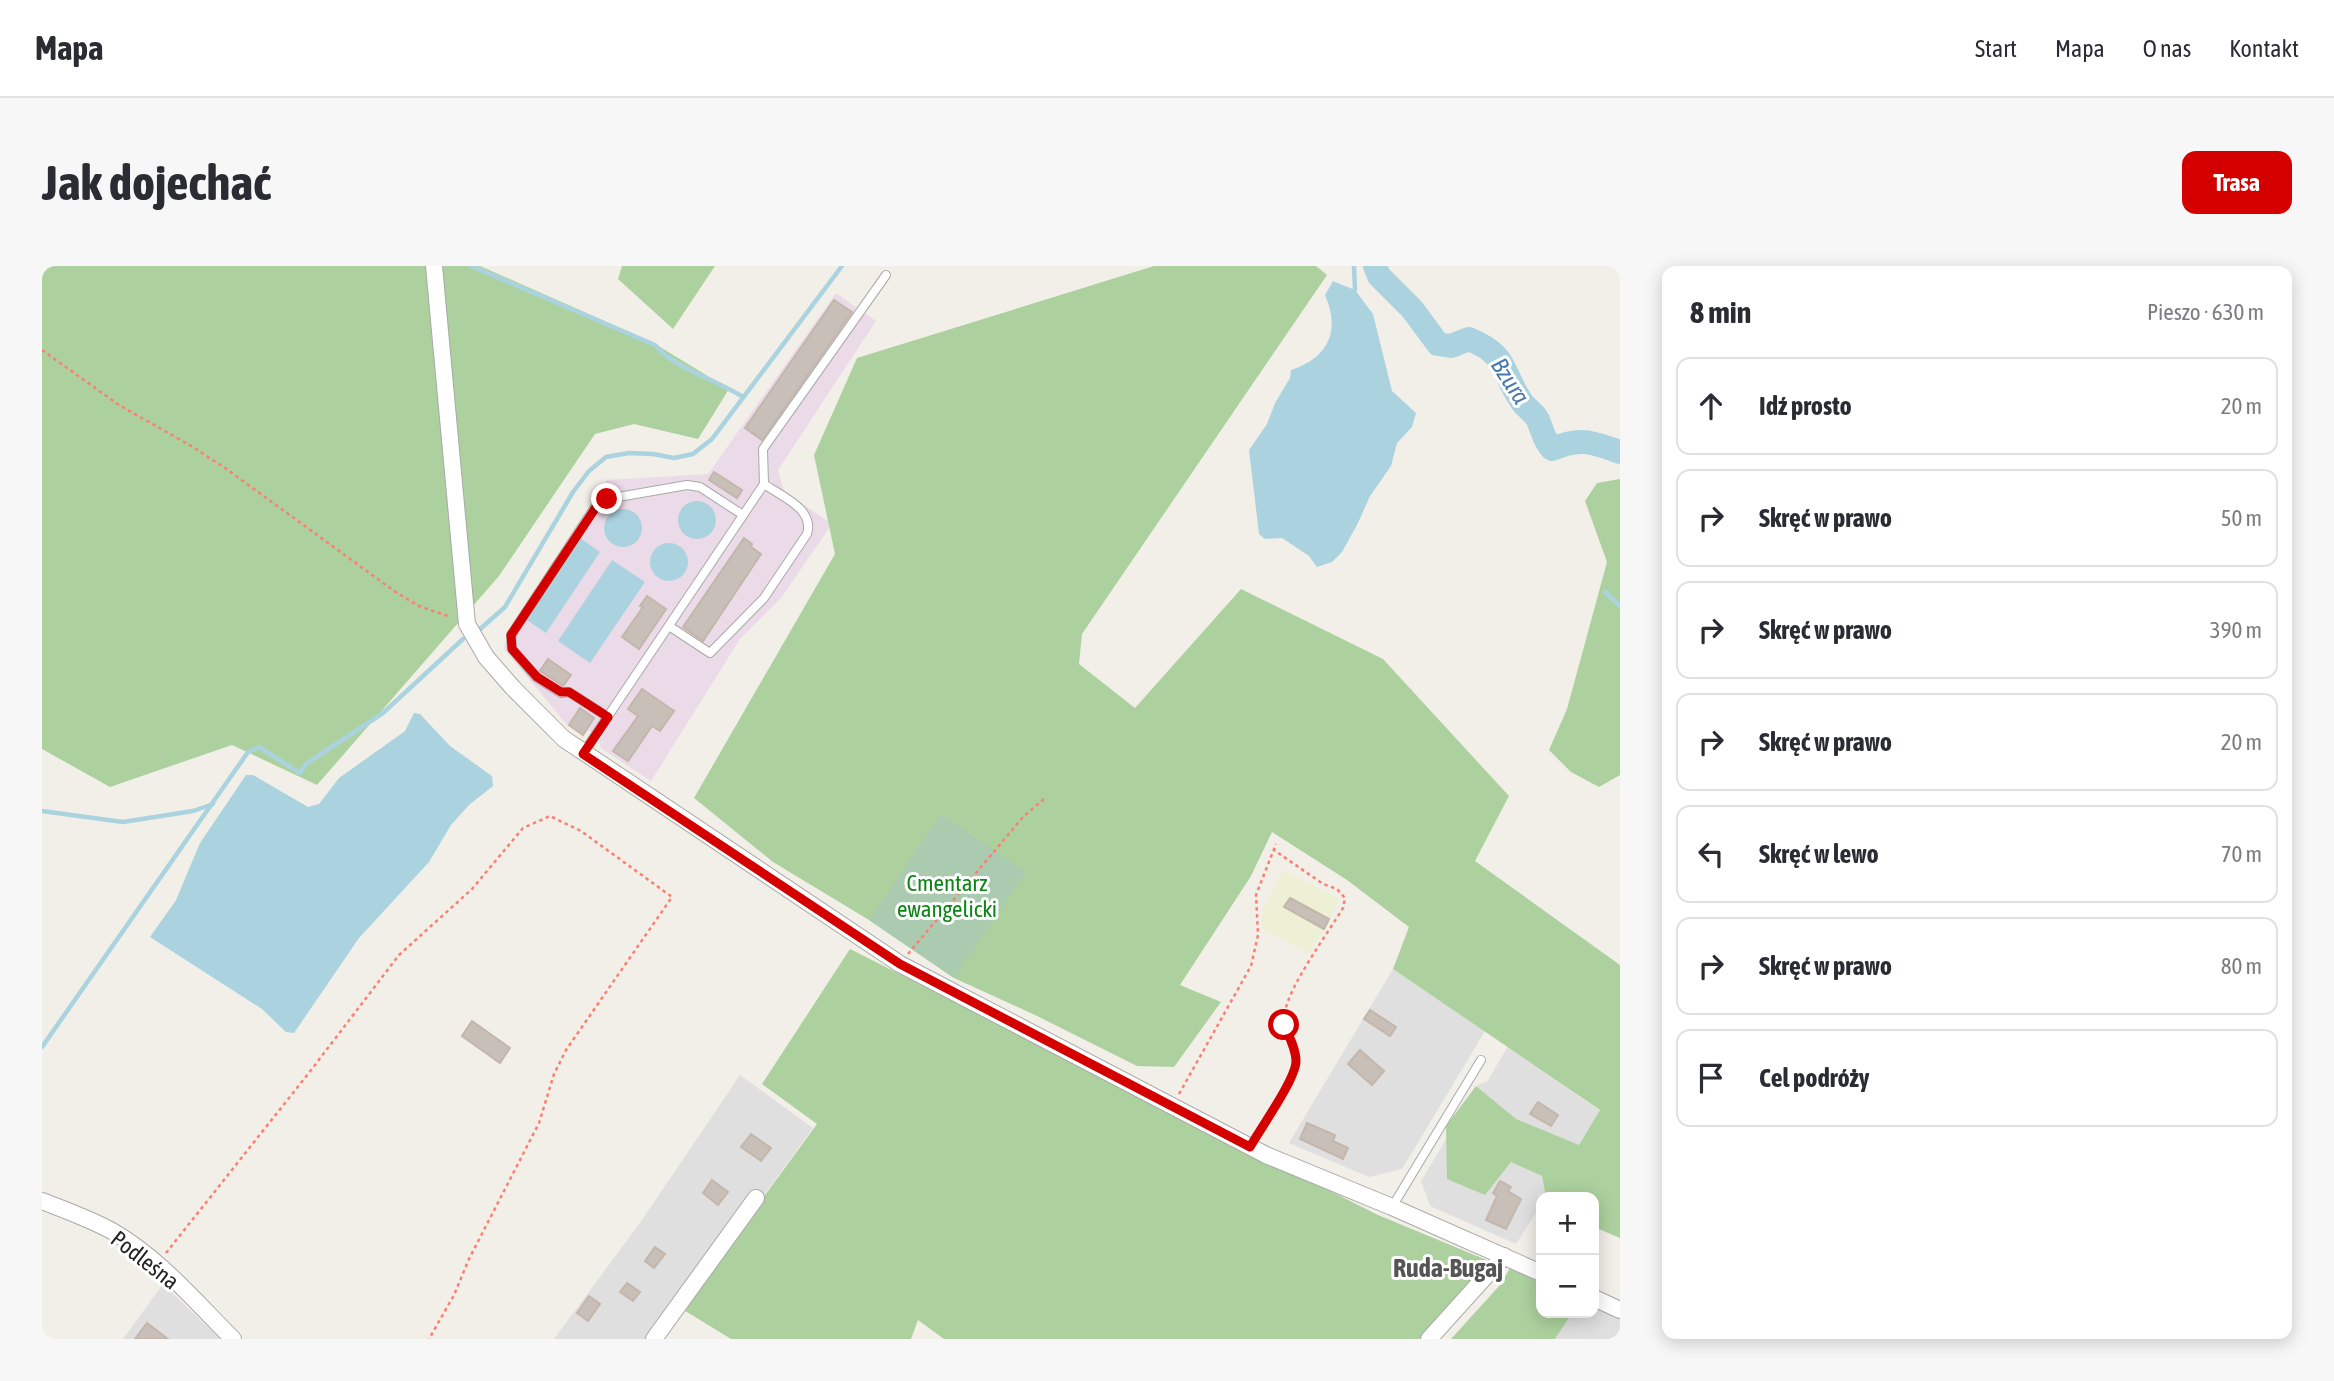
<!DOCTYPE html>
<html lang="pl">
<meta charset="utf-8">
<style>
:root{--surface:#fff;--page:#f7f7f7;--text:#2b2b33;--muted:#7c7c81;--line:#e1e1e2;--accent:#d40000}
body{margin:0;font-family:"Asap Condensed",sans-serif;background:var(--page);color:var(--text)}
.controls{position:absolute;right:21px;bottom:21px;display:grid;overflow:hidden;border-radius:14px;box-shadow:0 4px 18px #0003}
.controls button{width:63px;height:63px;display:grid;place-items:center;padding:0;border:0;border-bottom:2px solid var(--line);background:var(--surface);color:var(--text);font:35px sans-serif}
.stop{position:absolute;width:21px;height:21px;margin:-16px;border:5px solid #d40000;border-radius:50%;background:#fff}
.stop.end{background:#d40000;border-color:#fff;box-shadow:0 2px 7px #0008}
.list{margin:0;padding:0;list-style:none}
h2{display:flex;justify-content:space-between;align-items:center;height:91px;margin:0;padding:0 28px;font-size:30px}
h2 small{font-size:23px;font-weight:400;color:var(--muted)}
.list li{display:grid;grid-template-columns:46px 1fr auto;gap:21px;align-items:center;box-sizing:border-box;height:98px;margin:0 14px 14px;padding:0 14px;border:2px solid var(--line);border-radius:14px}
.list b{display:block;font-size:26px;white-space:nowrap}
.list em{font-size:23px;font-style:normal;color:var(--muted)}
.icon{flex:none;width:38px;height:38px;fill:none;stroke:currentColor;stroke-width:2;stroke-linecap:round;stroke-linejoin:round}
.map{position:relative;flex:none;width:1578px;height:1073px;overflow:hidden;border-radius:14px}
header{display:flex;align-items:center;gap:42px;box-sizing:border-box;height:98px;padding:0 35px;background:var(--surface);border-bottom:2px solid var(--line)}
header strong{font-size:33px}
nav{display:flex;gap:38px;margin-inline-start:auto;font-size:24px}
.intro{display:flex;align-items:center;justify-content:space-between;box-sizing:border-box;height:168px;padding:0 42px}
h1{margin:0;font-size:49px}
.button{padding:18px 32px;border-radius:14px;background:var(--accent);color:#fff;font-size:24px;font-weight:700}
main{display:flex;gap:42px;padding:0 42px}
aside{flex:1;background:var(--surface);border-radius:14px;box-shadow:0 4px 18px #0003}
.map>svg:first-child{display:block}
.residential{fill:#e0dfdf}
.industrial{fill:#ebdbe8}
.farmland{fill:#eef0d5}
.forest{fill:#add19e}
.cemetery{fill:#aacbaf}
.water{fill:#aad3df}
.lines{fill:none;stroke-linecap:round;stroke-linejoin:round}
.stream{stroke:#aad3df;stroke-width:4.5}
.river{stroke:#aad3df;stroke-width:24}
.building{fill:#c7bfb8;stroke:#c4b6ab;stroke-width:2}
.lane-casing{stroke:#a9a9a9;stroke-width:10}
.street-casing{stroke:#a9a9a9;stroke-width:18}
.path{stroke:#fa8072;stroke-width:2.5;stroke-dasharray:3.5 3.5;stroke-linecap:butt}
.lane{stroke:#fff;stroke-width:8}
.street{stroke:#fff;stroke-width:16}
.route{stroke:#d40000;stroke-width:9}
.labels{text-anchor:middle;stroke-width:6;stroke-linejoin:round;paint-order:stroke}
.park-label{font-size:23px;fill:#0c8416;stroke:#fff}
.street-label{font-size:23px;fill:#222;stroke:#fff}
.water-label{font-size:24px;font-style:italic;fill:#4a7aab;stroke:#fff}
.quarter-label{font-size:26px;font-weight:bold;fill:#555;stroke:#fff}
</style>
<header>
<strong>Mapa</strong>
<nav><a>Start</a><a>Mapa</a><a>O nas</a><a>Kontakt</a></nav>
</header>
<div class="intro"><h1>Jak dojechać</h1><a class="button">Trasa</a></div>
<main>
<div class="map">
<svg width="1578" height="1073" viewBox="0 0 1578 1073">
<rect width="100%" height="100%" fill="#f2efe9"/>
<g class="residential">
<path d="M 1351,703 L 1443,765 L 1360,903 L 1327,911 L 1247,877 Z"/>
<path d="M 1466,780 L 1558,845 L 1504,931 L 1499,931 L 1499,939 L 1474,978 L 1388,940 L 1379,915 L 1437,818 L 1445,816 Z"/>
<path d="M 698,809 L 771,862 L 719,933 L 606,1073 L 512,1073 L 600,954 Z"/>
<path d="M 121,1018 L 178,1073 L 81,1073 Z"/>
<path d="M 1552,1040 L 1578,1053 L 1578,1073 L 1513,1073 L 1530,1047 L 1552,1047 Z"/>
</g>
<path class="industrial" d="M 794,27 L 834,55 L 736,204 L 742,225 L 790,258 L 739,332 L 698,373 L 609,515 L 560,483 L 557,476 L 559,472 L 547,464 L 540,469 L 525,459 L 462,383 L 466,366 L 565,214 L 666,208 Z"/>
<path class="farmland" d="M 1242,604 L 1298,633 L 1268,688 L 1220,662 L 1220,645 Z"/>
<g class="forest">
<path d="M 0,0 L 438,0 L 610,76 L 687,123 L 656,173 L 592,158 L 553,168 L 457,310 L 275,519 L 190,479 L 68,521 L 0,483 Z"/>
<path d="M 580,0 L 673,0 L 631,63 L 576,13 Z"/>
<path d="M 1112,0 L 1274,0 L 1285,9 L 1040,368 L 1037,398 L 1093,442 L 1199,323 L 1341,393 L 1467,530 L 1433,595 L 1578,699 L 1578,972 L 1552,961 L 1552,931 L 1504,931 L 1500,910 L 1469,896 L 1443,929 L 1405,913 L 1404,860 L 1434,820 L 1474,853 L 1537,879 L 1558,844 L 1351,703 L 1367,661 L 1305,614 L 1230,566 L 1209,610 L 1138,719 L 1179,736 L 1132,801 L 1095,800 L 993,749 L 912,712 L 827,654 L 731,596 L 652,532 L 793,288 L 772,189 L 815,92 Z"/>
<path d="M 1578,213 L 1578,509 L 1557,521 L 1529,506 L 1507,484 L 1525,443 L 1565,296 L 1543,235 L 1555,217 Z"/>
<path d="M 808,683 L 1336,949 L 1447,995 L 1378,1073 L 902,1073 L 876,1054 L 869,1073 L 689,1073 L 640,1043 L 775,858 L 720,818 Z"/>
<path d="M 1468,1002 L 1499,1016 L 1499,1047 L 1530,1047 L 1513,1073 L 1409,1073 L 1458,1019 Z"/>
</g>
<path class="cemetery" d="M 899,548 L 984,606 L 912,712 L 827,654 Z"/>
<g class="water">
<path d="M 1291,15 L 1313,24 L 1331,48 L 1350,125 L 1374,147 L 1370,161 L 1355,177 L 1349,200 L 1328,230 L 1316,257 L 1300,286 L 1290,296 L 1275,301 L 1267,290 L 1240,272 L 1223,273 L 1217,268 L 1207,184 L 1225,158 L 1233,137 L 1248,112 L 1249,104 C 1286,92 1299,65 1283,29 Z"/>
<circle cx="655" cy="254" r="19"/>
<circle cx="581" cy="262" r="19"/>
<path d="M 537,271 L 558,286 L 504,367 L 482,352 Z"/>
<circle cx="627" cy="296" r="19"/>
<path d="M 570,294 L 603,316 L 548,397 L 516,375 Z"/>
<path d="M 372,447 L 378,448 L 408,480 L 450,510 L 451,520 L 427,539 L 409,559 L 387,596 L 317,672 L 252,767 L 244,766 L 220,743 L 108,671 L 134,634 L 158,577 L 204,509 L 211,509 L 266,541 L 277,538 L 297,512 L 363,465 Z"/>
</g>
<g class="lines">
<g class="stream">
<path d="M 429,0 L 613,79 C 630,101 675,114 701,131"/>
<path d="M 1312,0 L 1313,24"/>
<path d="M 1563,326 L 1578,340"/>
<path d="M 437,364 L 463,341 L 531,226 L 547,205 L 564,191 L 587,187 L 611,188 L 632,192 L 651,188 L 670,173 L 800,0"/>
<path d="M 0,545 L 81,556 L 151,545 L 171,538"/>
<path d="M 0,781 L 206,486 L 217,481 L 258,507 L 264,498 L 341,447 L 421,373"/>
</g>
<path class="river" d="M 1333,0 L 1337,10 L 1370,43 L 1396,78 L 1409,80 L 1427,73 C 1466,89 1459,104 1478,133 C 1482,141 1492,146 1496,154 C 1501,165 1501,173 1510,183 C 1538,171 1550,176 1578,186"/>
</g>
<g class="building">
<path d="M 792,34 L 810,46 L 720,174 L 703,162 Z"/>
<path d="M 672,206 L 700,224 L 695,232 L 667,214 Z"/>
<path d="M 702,272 L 710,278 L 709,281 L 719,288 L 661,375 L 641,361 Z"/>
<path d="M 605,330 L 624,343 L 597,383 L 580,371 L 601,341 L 598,340 Z"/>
<path d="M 506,393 L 529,409 L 521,420 L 498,405 Z"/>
<path d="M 600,423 L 632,445 L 618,465 L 610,460 L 586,495 L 571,485 L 596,450 L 586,443 Z"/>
<path d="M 538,442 L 552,452 L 541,469 L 527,459 Z"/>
<path d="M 1248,632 L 1287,653 L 1282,663 L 1242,641 Z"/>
<path d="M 1328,744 L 1354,761 L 1348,770 L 1322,753 Z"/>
<path d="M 430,755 L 468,782 L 458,797 L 420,770 Z"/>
<path d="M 1318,784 L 1342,805 L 1330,819 L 1306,798 Z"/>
<path d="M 1496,836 L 1516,849 L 1509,860 L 1488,848 Z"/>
<path d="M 1265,857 L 1293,869 L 1291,875 L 1306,882 L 1301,893 L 1258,873 Z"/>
<path d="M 709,868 L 729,882 L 719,895 L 699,881 Z"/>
<path d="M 670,914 L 686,926 L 676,939 L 661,927 Z"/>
<path d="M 1458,915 L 1469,921 L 1466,925 L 1479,933 L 1464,963 L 1444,954 L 1455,930 L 1451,927 Z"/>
<path d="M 613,981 L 623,988 L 612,1002 L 603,995 Z"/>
<path d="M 585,1017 L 598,1026 L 591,1035 L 578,1026 Z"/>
<path d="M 547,1030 L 558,1038 L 546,1055 L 535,1047 Z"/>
<path d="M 105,1057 L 126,1073 L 93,1073 Z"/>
</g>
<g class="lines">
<defs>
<g id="lane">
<path d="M 627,360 L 668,387 L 722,332 L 765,268 C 773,243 739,230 722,218"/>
<path d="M 566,451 L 527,426 L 519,427 L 494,411 L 470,383 L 469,369 L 553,241 L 565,233 L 645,219 L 658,221 L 701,249"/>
<path d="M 542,486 L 722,218 L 721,183 L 844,9"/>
<path d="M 1350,941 L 1439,794"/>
</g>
<g id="street">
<path d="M 392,0 L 425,358 L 444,391 L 471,422 L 522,473 L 858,698 L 1224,889 L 1350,941 L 1499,1007"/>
<path d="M 0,935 C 23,944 48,953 70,965 C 117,992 153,1035 191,1073"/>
<path d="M 1552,1032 L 1578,1044"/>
<path d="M 612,1073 L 714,932"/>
<path d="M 1387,1073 L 1462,990"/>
</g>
</defs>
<use href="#lane" class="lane-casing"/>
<use href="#street" class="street-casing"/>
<g class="path">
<path d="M 0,84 L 77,139 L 151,181 L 183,202 L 355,327 L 377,340 L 409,351"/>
<path d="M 866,688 L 981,551 L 1003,532"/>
<path d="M 1137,828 L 1209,700 L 1216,669 L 1214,629 L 1234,578"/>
<path d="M 1214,869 C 1226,849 1258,810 1253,787 C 1250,773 1240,761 1243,746 C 1247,720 1286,667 1301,642 L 1303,632 L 1295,623 L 1281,618 L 1232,584"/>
<path d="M 124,987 L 266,808 L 357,689 L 430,623 L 481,562 L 508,550 L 539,565 L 630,631 L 524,784 L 512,808 L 497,857 L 427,993 L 412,1029 L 387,1073"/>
</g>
<use href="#lane" class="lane"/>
<use href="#street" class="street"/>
</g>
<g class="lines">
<path class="route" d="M 565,233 L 554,241 L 469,369 L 470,383 L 495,411 L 519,426 L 527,426 L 566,451 L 541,488 L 858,698 L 1208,881 C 1218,863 1254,813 1254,795 C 1254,783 1247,770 1242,759"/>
</g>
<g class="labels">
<g class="park-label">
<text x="905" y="625">Cmentarz<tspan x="905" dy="26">ewangelicki</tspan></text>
</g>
<g class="street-label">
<text transform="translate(103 994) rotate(38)" y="8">Podleśna</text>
</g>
<g class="water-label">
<text transform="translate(1468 115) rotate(57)" y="8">Bzura</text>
</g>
<g class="quarter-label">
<text x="1406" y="1011">Ruda-Bugaj</text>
</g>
</g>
</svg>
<div class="controls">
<button>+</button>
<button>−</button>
</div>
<div class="stop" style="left:1242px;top:759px"></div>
<div class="stop end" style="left:565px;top:233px"></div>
</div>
<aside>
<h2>8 min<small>Pieszo · 630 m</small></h2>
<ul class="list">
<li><svg class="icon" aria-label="ahead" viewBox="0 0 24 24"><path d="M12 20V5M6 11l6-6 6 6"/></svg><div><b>Idź prosto</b></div><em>20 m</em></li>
<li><svg class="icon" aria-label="right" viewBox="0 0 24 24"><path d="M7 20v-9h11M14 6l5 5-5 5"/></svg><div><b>Skręć w prawo</b></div><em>50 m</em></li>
<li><svg class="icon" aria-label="right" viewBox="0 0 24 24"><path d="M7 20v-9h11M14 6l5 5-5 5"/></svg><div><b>Skręć w prawo</b></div><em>390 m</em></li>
<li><svg class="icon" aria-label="right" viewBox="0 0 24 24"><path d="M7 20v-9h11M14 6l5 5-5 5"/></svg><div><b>Skręć w prawo</b></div><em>20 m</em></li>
<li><svg class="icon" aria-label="left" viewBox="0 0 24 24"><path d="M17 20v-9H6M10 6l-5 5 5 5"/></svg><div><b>Skręć w lewo</b></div><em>70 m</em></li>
<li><svg class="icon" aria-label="right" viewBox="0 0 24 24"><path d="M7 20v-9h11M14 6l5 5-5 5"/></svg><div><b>Skręć w prawo</b></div><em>80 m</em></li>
<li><svg class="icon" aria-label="arrive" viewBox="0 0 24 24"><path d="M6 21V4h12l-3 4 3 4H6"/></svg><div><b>Cel podróży</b></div></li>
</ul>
</aside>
</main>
